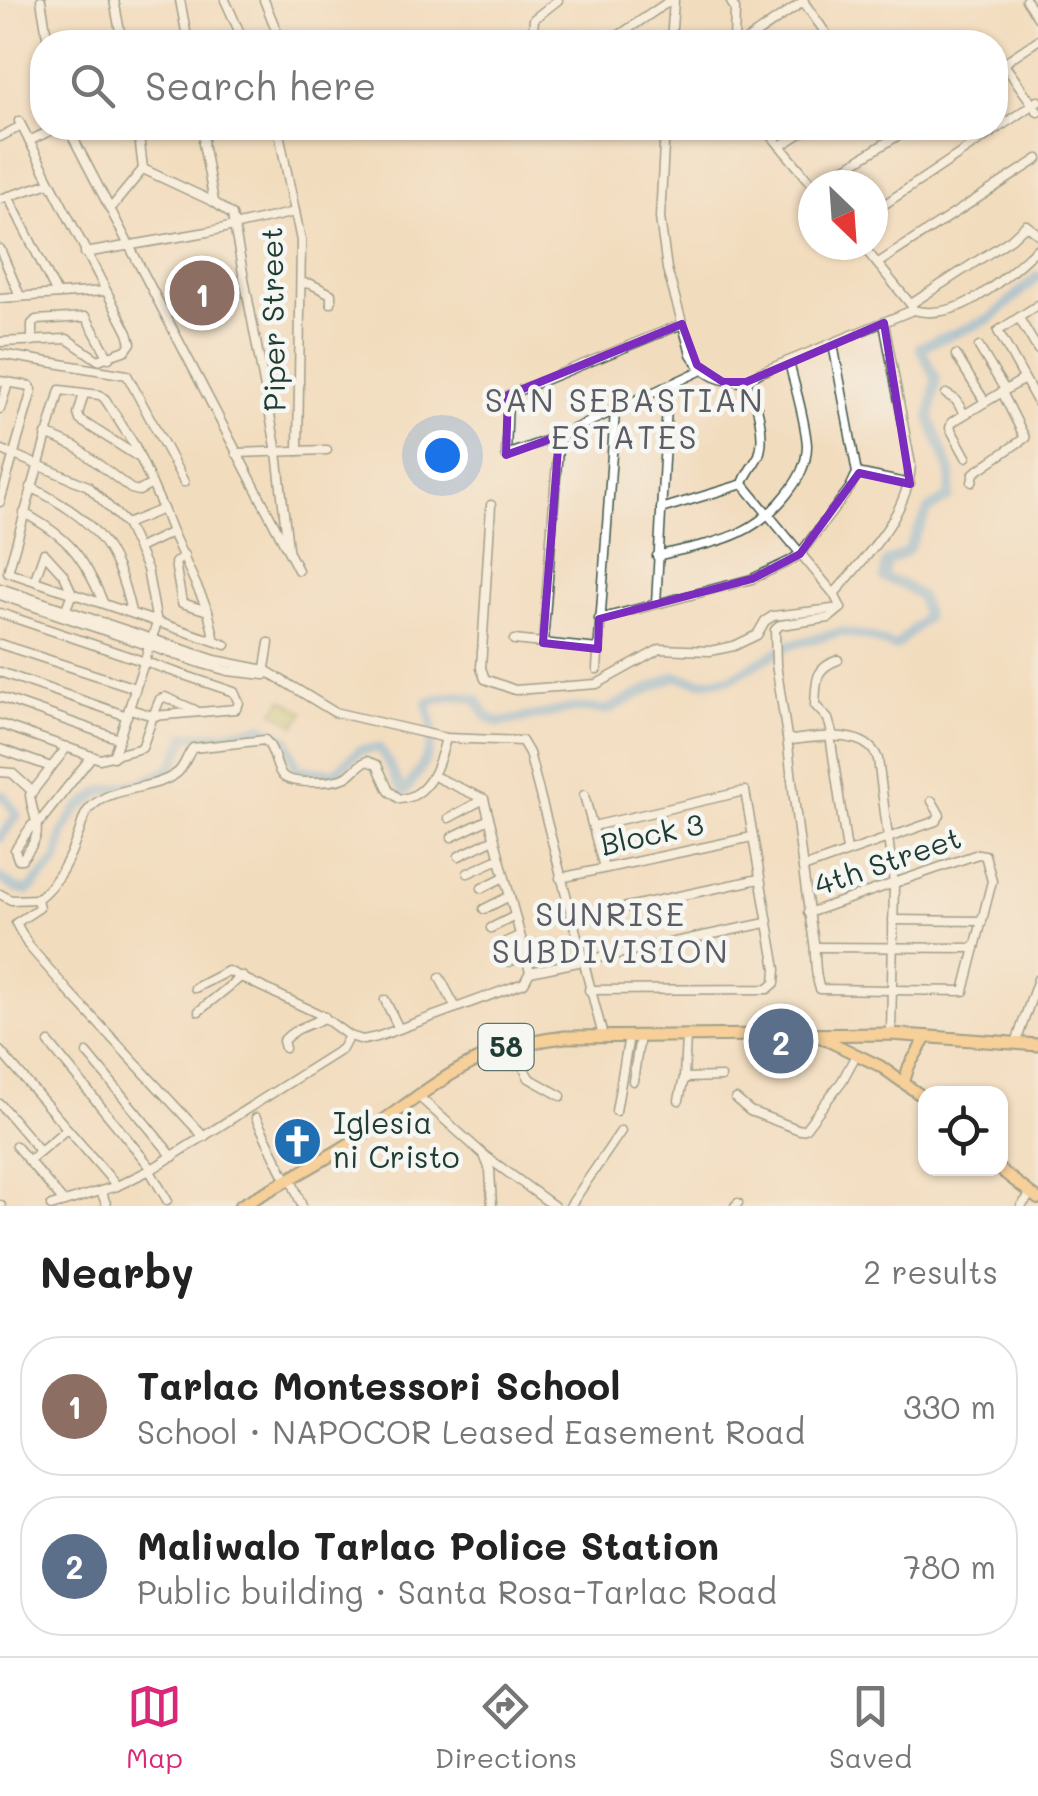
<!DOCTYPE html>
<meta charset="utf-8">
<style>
:root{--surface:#fff;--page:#f2f2f2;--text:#222;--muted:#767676;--line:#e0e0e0;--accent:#db2777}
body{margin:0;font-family:Mali,sans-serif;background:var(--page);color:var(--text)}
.controls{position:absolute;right:30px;bottom:30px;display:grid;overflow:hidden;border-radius:20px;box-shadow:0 2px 8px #0004}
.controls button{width:90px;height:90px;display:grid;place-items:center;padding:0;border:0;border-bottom:2px solid var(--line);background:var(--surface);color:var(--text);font:50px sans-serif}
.compass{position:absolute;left:798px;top:170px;width:90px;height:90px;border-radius:50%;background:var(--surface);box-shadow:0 2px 8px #0004;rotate:155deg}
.you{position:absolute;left:442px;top:455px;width:35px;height:35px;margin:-25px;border:8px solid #fff;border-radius:50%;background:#1a73e8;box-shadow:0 0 0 15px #1a73e833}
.badge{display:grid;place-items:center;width:65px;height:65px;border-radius:50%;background:var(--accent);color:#fff;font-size:32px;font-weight:700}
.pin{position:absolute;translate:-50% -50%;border:5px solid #fff;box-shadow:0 2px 10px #0006}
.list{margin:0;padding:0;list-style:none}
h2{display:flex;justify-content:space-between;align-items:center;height:130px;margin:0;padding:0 40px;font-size:42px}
h2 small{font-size:32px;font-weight:400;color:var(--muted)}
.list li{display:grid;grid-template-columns:65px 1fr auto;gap:30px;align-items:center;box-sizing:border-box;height:140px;margin:0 20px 20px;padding:0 20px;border:2px solid var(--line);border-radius:40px}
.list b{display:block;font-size:38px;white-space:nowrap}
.list p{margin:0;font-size:32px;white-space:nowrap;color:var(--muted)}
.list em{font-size:32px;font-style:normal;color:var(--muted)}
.icon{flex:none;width:55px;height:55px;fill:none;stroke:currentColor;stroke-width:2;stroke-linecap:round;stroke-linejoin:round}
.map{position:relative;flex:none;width:1038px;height:1206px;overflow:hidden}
.search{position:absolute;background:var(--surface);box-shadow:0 2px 8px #0004;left:30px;right:30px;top:30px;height:110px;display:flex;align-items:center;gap:25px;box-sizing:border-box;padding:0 35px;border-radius:40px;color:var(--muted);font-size:38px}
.sheet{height:450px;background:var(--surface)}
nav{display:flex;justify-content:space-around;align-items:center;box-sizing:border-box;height:140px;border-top:2px solid var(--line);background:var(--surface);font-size:28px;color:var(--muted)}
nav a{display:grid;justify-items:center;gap:5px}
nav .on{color:var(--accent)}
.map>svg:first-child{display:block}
.green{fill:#b7c365;stroke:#6b804c;stroke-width:2.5}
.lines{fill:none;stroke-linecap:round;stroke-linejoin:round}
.river{stroke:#6aabdd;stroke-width:10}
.minor-casing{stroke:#3f5549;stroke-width:11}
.major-casing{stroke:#3f5549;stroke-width:14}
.highway-casing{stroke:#3f5549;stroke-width:15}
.minor{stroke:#fff;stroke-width:8}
.major{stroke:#fabe6d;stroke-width:10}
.highway{stroke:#fabe6d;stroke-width:11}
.marked{fill:none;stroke:#7b2cbf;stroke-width:8;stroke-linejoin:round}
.labels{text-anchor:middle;stroke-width:9;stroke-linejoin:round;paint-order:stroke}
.shield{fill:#f6f6f2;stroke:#60746d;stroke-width:2.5}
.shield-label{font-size:28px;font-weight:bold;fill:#1f3d34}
.street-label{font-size:30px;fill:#1f3d34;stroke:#f6f6f2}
.poi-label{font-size:30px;fill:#1f3d34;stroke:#f6f6f2;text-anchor:start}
.neighbourhood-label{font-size:32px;letter-spacing:2.5px;fill:#5b5c64;stroke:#f6f6f2}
</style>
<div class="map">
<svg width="1038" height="1206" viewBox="0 0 1038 1206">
<rect width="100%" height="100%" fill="#f6f6f2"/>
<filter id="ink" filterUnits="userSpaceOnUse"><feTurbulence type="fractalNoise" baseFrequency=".01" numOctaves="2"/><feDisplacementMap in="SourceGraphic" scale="20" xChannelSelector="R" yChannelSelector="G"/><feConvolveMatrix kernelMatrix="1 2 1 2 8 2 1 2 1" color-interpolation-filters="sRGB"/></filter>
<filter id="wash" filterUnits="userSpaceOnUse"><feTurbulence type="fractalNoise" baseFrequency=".0048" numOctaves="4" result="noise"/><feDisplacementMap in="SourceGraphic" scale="40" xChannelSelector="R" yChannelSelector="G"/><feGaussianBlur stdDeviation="2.25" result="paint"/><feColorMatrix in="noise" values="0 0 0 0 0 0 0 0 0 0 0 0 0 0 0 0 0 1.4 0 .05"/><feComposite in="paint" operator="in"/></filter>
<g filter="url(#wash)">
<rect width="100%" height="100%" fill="#f2dcbe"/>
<g class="green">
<path d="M 206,275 L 213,305 L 177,313 L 170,283 Z"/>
<path d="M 283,699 L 304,712 L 296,725 L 274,712 Z"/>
</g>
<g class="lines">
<g class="river">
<path d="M 0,796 L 3,795 L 17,815 L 0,838"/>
<path d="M 0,878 L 17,889 L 28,891 L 57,861 L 63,832 L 77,809 L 101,791 L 143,783 L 173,766 L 186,736 L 227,734 L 263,727 L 287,739 L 297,769 L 335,773 L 360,750 L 379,748 C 391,763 392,778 405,791 C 421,770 437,748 431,719 C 430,714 427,709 428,703 C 446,696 459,693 477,700 L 486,716 L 499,723 L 575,708 L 607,710 L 675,676 L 701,682 L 732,678 L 789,645 L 841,632 L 870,637 L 895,647 L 926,617 L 920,596 L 902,584 L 884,578 L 886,563 L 907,551 L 929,509 L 949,497 L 951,474 L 930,418 L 936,379 L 920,347 L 990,319 L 1038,276"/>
</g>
</g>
</g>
<g filter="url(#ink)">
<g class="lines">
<defs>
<g id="minor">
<path d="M 41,0 L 48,42"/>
<path d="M 114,0 L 122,42"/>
<path d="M 180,0 L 188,42"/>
<path d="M 225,0 L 244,42"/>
<path d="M 264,0 L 281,42"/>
<path d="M 730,0 L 735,9 L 734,42"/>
<path d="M 1026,0 L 1038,18"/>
<path d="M 803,1 L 832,42"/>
<path d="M 532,42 L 534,19 L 558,0"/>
<path d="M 609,42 L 671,0"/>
<path d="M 671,42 L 674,0"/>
<path d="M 744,42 L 804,1"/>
<path d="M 1006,67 L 1038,112"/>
<path d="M 996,73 L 1011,58 L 1038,40"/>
<path d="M 19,121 L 128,333 L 131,343 L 126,350 L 98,360"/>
<path d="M 68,128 L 298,570"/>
<path d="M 207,128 L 203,143 L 214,202"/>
<path d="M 216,128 L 231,128"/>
<path d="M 278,128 L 301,241 L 298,451"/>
<path d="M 665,128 L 660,218 L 667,269 L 691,354 C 704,377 720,382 746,382"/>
<path d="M 765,128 L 813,185"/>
<path d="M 0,137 L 21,126"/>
<path d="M 29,141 L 56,128"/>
<path d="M 780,146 L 809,128"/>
<path d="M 143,169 L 214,202 L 232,215 L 277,452 L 288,548"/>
<path d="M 818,185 L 910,128"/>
<path d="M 8,196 L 57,294"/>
<path d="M 0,199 L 50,183"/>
<path d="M 111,208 L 143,169 L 138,128"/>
<path d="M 873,212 L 1038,101"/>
<path d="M 862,245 L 912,306"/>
<path d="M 0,249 L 20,296"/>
<path d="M 85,253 L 207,232 L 295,212"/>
<path d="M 878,263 L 1038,159"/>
<path d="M 301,283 L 311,284 L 331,294 L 331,303"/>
<path d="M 0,298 L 106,291"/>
<path d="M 911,304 L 1011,239 L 1026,225 L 1038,234"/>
<path d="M 1038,305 L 998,331 L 1038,403"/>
<path d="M 913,310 C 961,323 1005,277 1038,248"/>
<path d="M 1019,318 L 1038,350"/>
<path d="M 682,324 L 508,395 L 506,455 L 559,436 L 702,370"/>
<path d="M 32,341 L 32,324 L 36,320 L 86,317 L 109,358"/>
<path d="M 0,342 L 67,339 L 98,360"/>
<path d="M 979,347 L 1005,390"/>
<path d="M 0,354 L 127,375 L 184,482"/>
<path d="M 956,355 L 985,402"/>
<path d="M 0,381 L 30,386 L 32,390 L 0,502"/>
<path d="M 746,382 C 757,398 766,436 759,455 C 754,465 746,473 743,484 L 834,594 L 841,608 L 829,618 L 780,625 L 775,630 L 776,664 L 787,737 L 792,740 C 817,737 867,728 878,759 L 894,884 L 891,1034"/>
<path d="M 746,382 L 759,373 L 913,310"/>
<path d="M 84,394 L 78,414 L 80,420 L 140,458"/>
<path d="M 946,394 L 956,400 L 964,414"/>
<path d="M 0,409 L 8,383"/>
<path d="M 46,434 L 76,447 L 131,489 L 139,491 L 152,484"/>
<path d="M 0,449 L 88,486 L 126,524 L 147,569 L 157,623 L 113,757"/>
<path d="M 236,453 L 327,450"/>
<path d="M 966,457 L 950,428 L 952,422 L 1024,379"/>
<path d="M 857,473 L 910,484"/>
<path d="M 972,482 L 974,473 L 1025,438 L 1002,392"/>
<path d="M 31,487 C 94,520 115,542 131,612"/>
<path d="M 491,505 L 481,668 L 485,679 L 515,690 L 597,684 L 660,649 L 710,651 L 734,646 L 757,635 L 765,621 L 773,616 L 841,608"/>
<path d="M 163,509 L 172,532"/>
<path d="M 661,509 L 743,484"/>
<path d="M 24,513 C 68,537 83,555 103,602"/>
<path d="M 126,524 L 163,509 L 135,446 L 105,399 L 100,395 L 60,390 L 8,572 L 226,645"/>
<path d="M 139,548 L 172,532 L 208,611 L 215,641"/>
<path d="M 184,555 L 175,563 L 182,603 L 208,611"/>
<path d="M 657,556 C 711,542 750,541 787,494 C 798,480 807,465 807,445 C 805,418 795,388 789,362"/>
<path d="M 35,579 L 44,553 L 64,575 L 72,593 L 64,614"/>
<path d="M 0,588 L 215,660 L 265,670 L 334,712 L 446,738 L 522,741 L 529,753 L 603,1036"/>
<path d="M 834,594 C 865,557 908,515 911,465 L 884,323"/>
<path d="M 0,595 L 203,664 L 228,671 L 265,675"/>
<path d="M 656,604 L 668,387"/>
<path d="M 0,613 L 234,692 L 239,703 L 236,709 L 153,716 L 142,748 L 100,759 L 0,724"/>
<path d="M 599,619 L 752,579 L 790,561 L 800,554 L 850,488 L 857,473 L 833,344"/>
<path d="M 514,640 L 598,649"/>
<path d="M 543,643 L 559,436"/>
<path d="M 0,644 L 135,688"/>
<path d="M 597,669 L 615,411"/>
<path d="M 0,672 L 127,716"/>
<path d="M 264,674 L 269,643"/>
<path d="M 0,697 L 119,739"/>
<path d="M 130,709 L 153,716 L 160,699 L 165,697 L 195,710"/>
<path d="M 830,735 L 847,851"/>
<path d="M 833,736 L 828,719 L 815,705 C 817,682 813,669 838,660"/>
<path d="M 787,737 C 795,805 802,874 814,942 C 816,957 814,974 820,989 L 964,991 L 992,881 L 985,855 L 978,854 L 808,913"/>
<path d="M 67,747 L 30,795 C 34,826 47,829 22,859 L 18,859 L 15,850 L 32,825 L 39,823 L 92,756"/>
<path d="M 0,749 L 51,767"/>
<path d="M 0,772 L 12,773 L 32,791"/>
<path d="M 438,778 L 484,799 L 530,972"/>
<path d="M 584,795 L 604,868"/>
<path d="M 449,818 L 484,799"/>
<path d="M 452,837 L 489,819"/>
<path d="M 459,856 L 494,839"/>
<path d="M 803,868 L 936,821 L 940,815 L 932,801"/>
<path d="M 468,873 L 499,859"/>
<path d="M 560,878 L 752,837"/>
<path d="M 482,888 L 504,877"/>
<path d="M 0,894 L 11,900 L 37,899"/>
<path d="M 484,909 L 510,896"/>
<path d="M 571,919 L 759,879"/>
<path d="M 893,920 L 982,921"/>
<path d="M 491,928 L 515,916"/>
<path d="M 497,946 L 519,936"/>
<path d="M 815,947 L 975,948"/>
<path d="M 509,962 L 525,955"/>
<path d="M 530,972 L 766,923"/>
<path d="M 440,978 L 456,1008"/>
<path d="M 195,988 L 228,971 L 319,1014 L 349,1036 L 363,1040 L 377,1037 L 524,983 L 530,972"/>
<path d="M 589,990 L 768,989 L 775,983 L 776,969 L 745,791 L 593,826"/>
<path d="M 385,1000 L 399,1029"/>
<path d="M 199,1011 L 242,976"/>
<path d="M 686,1036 L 684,1078 L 721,1077"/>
<path d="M 49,1043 L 152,1169"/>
<path d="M 1016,1043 L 1038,979"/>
<path d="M 512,1046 L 529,1078 L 561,1096"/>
<path d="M 285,1048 L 283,1041 C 298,1025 308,1027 325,1017"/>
<path d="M 0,1051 L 117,1186"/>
<path d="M 87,1053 L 173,1157"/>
<path d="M 633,1081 L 640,1036"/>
<path d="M 417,1095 L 484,1155 L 490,1170 L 492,1206"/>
<path d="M 736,1099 L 750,1111 L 800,1130 L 805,1129 L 842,1081 L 856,1055"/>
<path d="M 679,1100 L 684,1078"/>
<path d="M 0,1104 L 40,1151 L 28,1161"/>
<path d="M 616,1111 L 629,1036"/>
<path d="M 256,1118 L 287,1181"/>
<path d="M 204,1137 L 69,992 L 28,945 L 16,923 L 39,908 L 37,899 C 58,883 69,860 78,835 C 82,826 83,814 91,807 C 114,785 153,791 177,773 C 185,767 186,756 193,748 L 265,740 C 276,750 274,767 283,776 C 293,785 337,783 348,776 C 355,771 358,765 367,761 L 377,765 L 389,791 L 400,799 C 430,797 440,762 446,738"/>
<path d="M 16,1146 L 64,1202"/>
<path d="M 40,1151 L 67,1129"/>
<path d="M 484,1155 L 554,1206"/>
<path d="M 150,1171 L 167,1200"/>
<path d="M 291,1179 L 302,1206"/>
<path d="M 101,1191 L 107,1206"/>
<path d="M 0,1205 L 1,1206"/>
<path d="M 51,1206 L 117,1186 L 152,1169 L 342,1049 L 349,1036"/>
<path d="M 570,1206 L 621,1131"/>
<path d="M 735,1206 L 738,1203"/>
<path d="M 1021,1206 L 1031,1194"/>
</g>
<g id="major">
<path d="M 816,1035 L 880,1066 L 926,1099"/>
<path d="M 904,1082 L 909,1066 L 927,1036"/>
<path d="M 998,1168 L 1038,1199"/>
</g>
<path id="highway" d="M 240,1206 C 281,1184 322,1162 360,1137 C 436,1086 469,1048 565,1037 L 891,1034 L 1038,1045"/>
</defs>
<use href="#minor" class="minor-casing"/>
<use href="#major" class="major-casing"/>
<use href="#highway" class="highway-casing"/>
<use href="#minor" class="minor"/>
<use href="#major" class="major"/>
<use href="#highway" class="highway"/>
</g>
</g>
<path d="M0 0H1038V1206H0ZM 884,323 L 910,484 L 859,473 L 800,554 L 752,579 L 599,619 L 598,649 L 543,643 L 559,436 L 506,455 L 508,395 L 682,324 L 697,365 L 723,382 L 746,382 Z" fill="#f2dcbe" fill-opacity=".55" fill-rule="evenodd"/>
<path class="marked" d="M 884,323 L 910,484 L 859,473 L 800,554 L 752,579 L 599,619 L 598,649 L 543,643 L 559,436 L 506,455 L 508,395 L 682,324 L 697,365 L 723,382 L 746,382 Z"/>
<defs>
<symbol id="church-disc" viewBox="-11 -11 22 22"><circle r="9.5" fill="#1f6fb2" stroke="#f6f6f2"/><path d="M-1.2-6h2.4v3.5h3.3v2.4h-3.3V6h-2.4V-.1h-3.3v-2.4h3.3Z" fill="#fff"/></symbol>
</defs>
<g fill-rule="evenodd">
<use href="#church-disc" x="270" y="1114" width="55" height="55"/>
</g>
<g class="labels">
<rect class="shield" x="478.5" y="1024" width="55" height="46" rx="8"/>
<g class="shield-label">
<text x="506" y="1057">58</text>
</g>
<g class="street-label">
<text transform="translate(274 319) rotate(-91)" y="10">Piper Street</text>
<text transform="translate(652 835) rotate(-12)" y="10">Block 3</text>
<text transform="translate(888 862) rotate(-19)" y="10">4th Street</text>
</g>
<g class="poi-label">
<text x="333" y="1134">Iglesia<tspan x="333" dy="34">ni Cristo</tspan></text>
</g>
<g class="neighbourhood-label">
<text x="625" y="412">SAN SEBASTIAN<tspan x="625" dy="37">ESTATES</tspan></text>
<text x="611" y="926">SUNRISE<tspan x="611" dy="37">SUBDIVISION</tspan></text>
</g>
</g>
</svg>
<div class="controls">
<button><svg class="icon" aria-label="locate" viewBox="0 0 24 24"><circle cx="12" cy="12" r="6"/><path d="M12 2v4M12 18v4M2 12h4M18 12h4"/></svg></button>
</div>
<svg class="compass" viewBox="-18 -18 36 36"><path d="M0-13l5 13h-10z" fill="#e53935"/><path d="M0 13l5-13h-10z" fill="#767676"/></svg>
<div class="you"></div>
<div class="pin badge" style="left:202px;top:293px;background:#8d6e63">1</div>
<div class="pin badge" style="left:781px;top:1041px;background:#5c6f8a">2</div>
<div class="search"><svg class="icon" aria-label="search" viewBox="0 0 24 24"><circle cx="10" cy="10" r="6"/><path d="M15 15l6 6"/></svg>Search here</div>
</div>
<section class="sheet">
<h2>Nearby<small>2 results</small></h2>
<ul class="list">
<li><span class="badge" style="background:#8d6e63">1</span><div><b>Tarlac Montessori School</b><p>School · NAPOCOR Leased Easement Road</p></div><em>330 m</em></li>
<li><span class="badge" style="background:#5c6f8a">2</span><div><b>Maliwalo Tarlac Police Station</b><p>Public building · Santa Rosa-Tarlac Road</p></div><em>780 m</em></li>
</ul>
</section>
<nav>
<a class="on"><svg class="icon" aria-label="map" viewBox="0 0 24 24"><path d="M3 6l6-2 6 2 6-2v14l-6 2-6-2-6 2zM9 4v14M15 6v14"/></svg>Map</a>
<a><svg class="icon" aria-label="directions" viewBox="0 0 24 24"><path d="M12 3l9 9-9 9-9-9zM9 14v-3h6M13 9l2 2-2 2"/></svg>Directions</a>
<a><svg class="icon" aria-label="saved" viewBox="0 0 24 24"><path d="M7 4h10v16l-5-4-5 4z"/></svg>Saved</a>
</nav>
